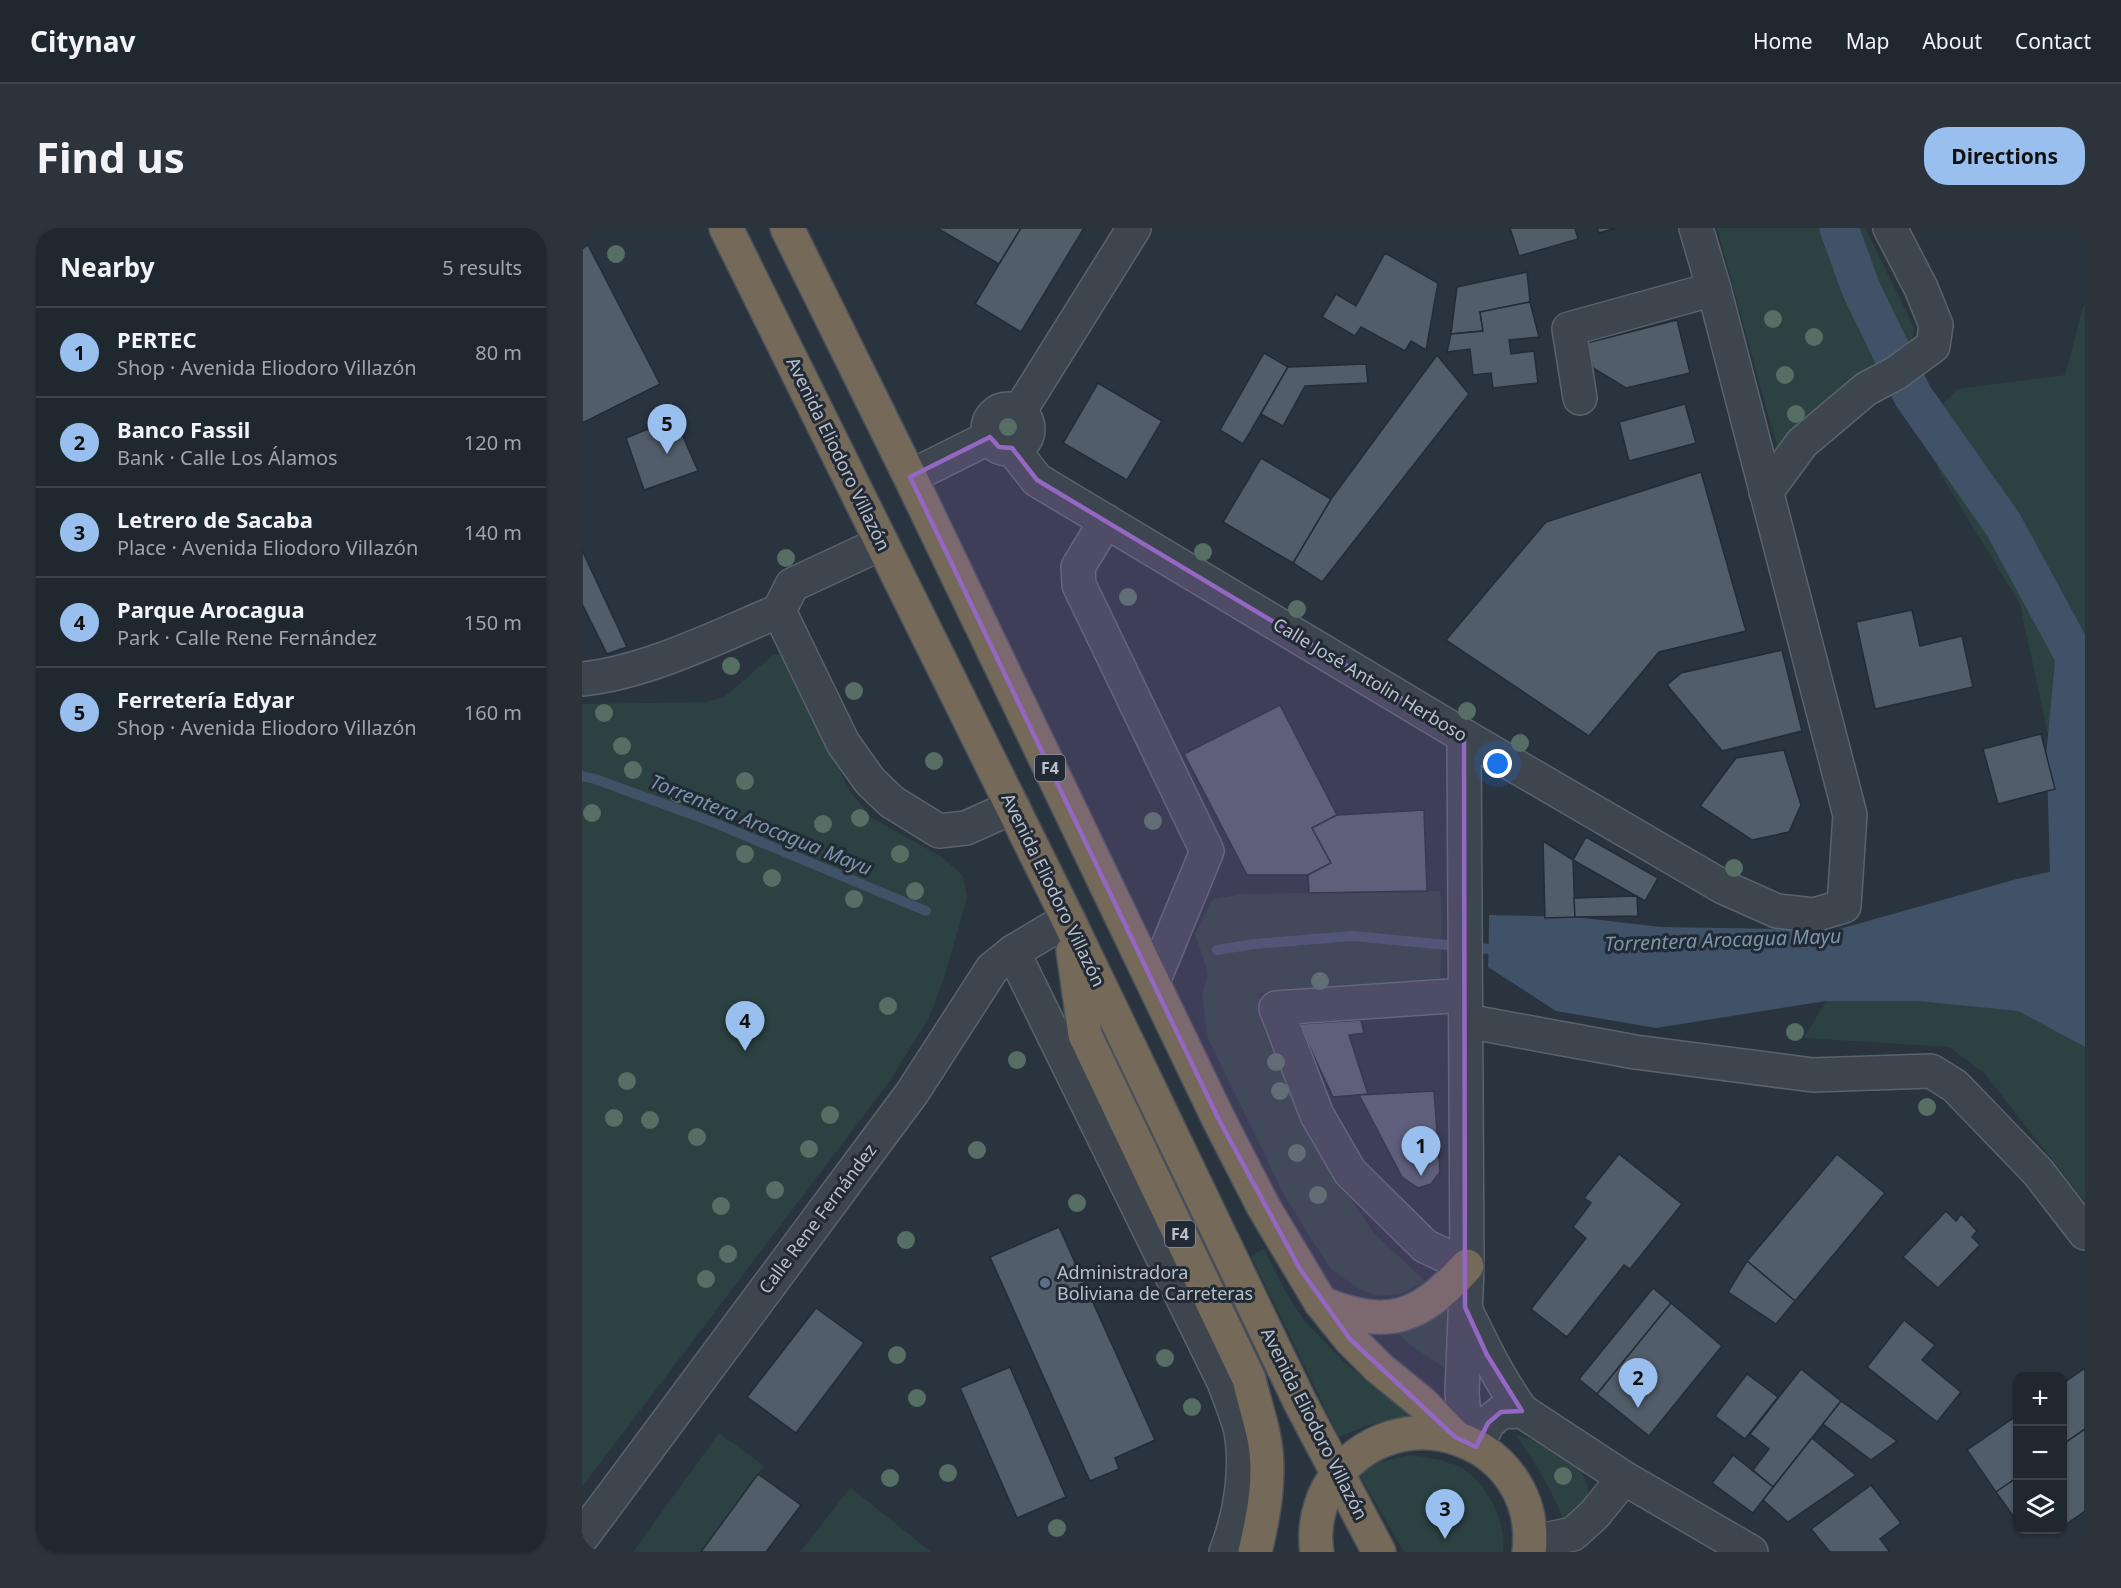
<!DOCTYPE html>
<meta charset="utf-8">
<style>
:root{--surface:#1f272f;--page:#2c333b;--text:#f1f3f6;--muted:#a1a5aa;--line:#3c444b;--accent:#99bfef}
body{margin:0;font-family:"Noto Sans",sans-serif;background:var(--page);color:var(--text)}
.controls{position:absolute;right:18px;bottom:18px;display:grid;overflow:hidden;border-radius:12px;box-shadow:0 2px 4px #0004}
.controls button{width:54px;height:54px;display:grid;place-items:center;padding:0;border:0;border-bottom:2px solid var(--line);background:var(--surface);color:var(--text);font:30px sans-serif}
.you{position:absolute;left:916px;top:536px;width:21px;height:21px;margin:-15px;border:4px solid #fff;border-radius:50%;background:#1a73e8;box-shadow:0 0 0 9px #1a73e833}
.badge{display:grid;place-items:center;width:39px;height:39px;border-radius:50%;background:var(--accent);color:#111;font-size:20px;font-weight:700}
.pin{position:absolute;translate:-50% -50px;filter:drop-shadow(0 2px 3px #0008)}
.pin::after{content:'';position:absolute;top:32px;width:21px;height:18px;background:inherit;clip-path:polygon(0 0,100% 0,50% 100%)}
.list{margin:0;padding:0;list-style:none}
h2{display:flex;justify-content:space-between;align-items:center;height:78px;margin:0;padding:0 24px;font-size:26px}
h2 small{font-size:20px;font-weight:400;color:var(--muted)}
.list li{display:grid;grid-template-columns:39px 1fr auto;gap:18px;align-items:center;box-sizing:border-box;height:90px;padding:0 24px;border-top:2px solid var(--line)}
.list b{display:block;font-size:22px;white-space:nowrap}
.list p{margin:0;font-size:20px;white-space:nowrap;color:var(--muted)}
.list em{font-size:20px;font-style:normal;color:var(--muted)}
.icon{flex:none;width:33px;height:33px;fill:none;stroke:currentColor;stroke-width:2;stroke-linecap:round;stroke-linejoin:round}
.map{position:relative;flex:none;width:1503px;height:1324px;overflow:hidden;border-radius:24px}
header{display:flex;align-items:center;gap:36px;box-sizing:border-box;height:84px;padding:0 30px;background:var(--surface);border-bottom:2px solid var(--line)}
header strong{font-size:28px}
nav{display:flex;gap:33px;margin-inline-start:auto;font-size:21px}
.intro{display:flex;align-items:center;justify-content:space-between;box-sizing:border-box;height:144px;padding:0 36px}
h1{margin:0;font-size:42px}
.button{padding:15px 27px;border-radius:24px;background:var(--accent);color:#111;font-size:21px;font-weight:700}
main{display:flex;gap:36px;padding:0 36px}
aside{flex:1;background:var(--surface);border-radius:24px;box-shadow:0 2px 4px #0004}
.map>svg:first-child{display:block}
.green{fill:#2c4141}
.water{fill:#405267}
.pier{fill:#29343f}
.lines{fill:none;stroke-linecap:round;stroke-linejoin:round}
.stream{stroke:#405267;stroke-width:10}
.canal{stroke:#405267;stroke-width:39}
.building{fill:#525d6a;stroke:#232c37;stroke-width:1.5}
.minor-casing{stroke:#5a636d;stroke-width:36}
.highway-casing{stroke:#47505a;stroke-width:36}
.minor{stroke:#3d454f;stroke-width:33}
.highway{stroke:#75695a;stroke-width:33}
.tree{fill:#566e63}
.marked{fill:#9467c3;fill-opacity:0.2;stroke:#9467c3;stroke-width:4.5;stroke-linejoin:round}
.service-dot{fill:#5c6f8a;stroke:#212a35;stroke-width:2}
.labels{text-anchor:middle;stroke-width:6;stroke-linejoin:round;paint-order:stroke}
.shield{fill:#212a35;stroke:#8b939d;stroke-width:1.5}
.shield-label{font-size:16px;font-weight:bold;fill:#b9c0ca}
.street-label{font-size:18px;fill:#b9c0ca;stroke:#212a35}
.poi-label{font-size:18px;fill:#b9c0ca;stroke:#212a35;text-anchor:start}
.water-label{font-size:20px;font-style:italic;fill:#7d93aa;stroke:#212a35}
</style>
<header>
<strong>Citynav</strong>
<nav><a>Home</a><a>Map</a><a>About</a><a>Contact</a></nav>
</header>
<div class="intro"><h1>Find us</h1><a class="button">Directions</a></div>
<main>
<aside>
<h2>Nearby<small>5 results</small></h2>
<ul class="list">
<li><span class="badge">1</span><div><b>PERTEC</b><p>Shop · Avenida Eliodoro Villazón</p></div><em>80 m</em></li>
<li><span class="badge">2</span><div><b>Banco Fassil</b><p>Bank · Calle Los Álamos</p></div><em>120 m</em></li>
<li><span class="badge">3</span><div><b>Letrero de Sacaba</b><p>Place · Avenida Eliodoro Villazón</p></div><em>140 m</em></li>
<li><span class="badge">4</span><div><b>Parque Arocagua</b><p>Park · Calle Rene Fernández</p></div><em>150 m</em></li>
<li><span class="badge">5</span><div><b>Ferretería Edyar</b><p>Shop · Avenida Eliodoro Villazón</p></div><em>160 m</em></li>
</ul>
</aside>
<div class="map">
<svg width="1503" height="1324" viewBox="0 0 1503 1324">
<rect width="100%" height="100%" fill="#29343f"/>
<g class="green">
<path d="M 1135,0 L 1283,0 L 1332,99 L 1329,119 L 1267,154 L 1195,219 Z"/>
<path d="M 1503,77 L 1503,619 L 1494,621 L 1470,526 L 1438,376 L 1356,242 L 1355,183 L 1375,161 L 1483,147 L 1501,79 Z"/>
<path d="M 191,427 L 202,427 L 267,562 L 290,590 L 360,629 L 381,648 L 385,670 L 362,750 L 347,790 L 305,857 L 0,1259 L 0,476 L 124,474 L 142,469 Z"/>
<path d="M 858,663 L 860,686 L 858,758 L 678,765 L 679,779 L 728,912 L 792,1005 L 843,1053 L 822,1065 L 795,1068 L 777,1061 L 749,1041 L 726,1006 L 703,968 L 626,811 L 620,768 L 626,745 L 613,706 L 631,671 L 662,666 Z"/>
<path d="M 1244,773 L 1336,773 L 1436,783 L 1503,819 L 1503,974 L 1403,846 L 1367,819 L 1222,810 Z"/>
<path d="M 682,1021 L 704,1064 L 721,1091 L 762,1134 L 797,1163 L 834,1188 L 790,1196 L 757,1209 L 669,1028 Z"/>
<path d="M 866,1076 L 865,1141 L 831,1119 L 809,1100 Z"/>
<path d="M 137,1205 L 182,1238 L 119,1324 L 51,1324 Z"/>
<path d="M 933,1206 C 946,1211 960,1215 973,1222 C 994,1232 1017,1258 1001,1282 C 996,1288 989,1294 984,1299 C 972,1265 954,1236 933,1206 Z"/>
<path d="M 827,1227 C 845,1229 860,1231 876,1238 C 903,1251 926,1296 921,1324 L 822,1324 L 777,1246 L 798,1234 Z"/>
<path d="M 268,1260 L 269,1260 L 349,1324 L 218,1324 Z"/>
</g>
<path class="water" d="M 1503,636 L 1503,819 L 1436,783 L 1336,773 L 1244,773 L 1074,800 L 974,783 L 906,739 L 907,687 L 993,689 L 1079,699 L 1254,702 L 1435,651 Z"/>
<path class="pier" d="M 904,687 L 907,687 L 906,739 L 903,739 Z"/>
<g class="lines">
<g class="stream">
<path d="M 0,548 L 13,551 L 128,593 L 344,683"/>
<path d="M 635,722 L 672,716 L 770,708 L 918,722"/>
</g>
<path class="canal" d="M 1257,0 L 1279,61 L 1331,168 L 1421,296 L 1493,429 L 1484,524 L 1489,692"/>
</g>
<g class="building">
<path d="M 355,0 L 439,0 L 417,36 Z"/>
<path d="M 439,0 L 502,0 L 439,104 L 393,76 Z"/>
<path d="M 928,0 L 993,0 L 996,11 L 937,28 Z"/>
<path d="M 1015,0 L 1034,0 L 1017,5 Z"/>
<path d="M 6,17 L 78,156 L 0,195 L 0,21 Z"/>
<path d="M 803,25 L 856,55 L 844,122 L 829,113 L 823,123 L 779,99 L 773,108 L 740,89 L 754,66 L 774,78 Z"/>
<path d="M 945,44 L 948,74 L 898,84 L 901,103 L 869,106 L 875,59 Z"/>
<path d="M 948,74 L 957,109 L 927,112 L 929,126 L 952,123 L 956,155 L 911,160 L 909,145 L 891,147 L 888,121 L 865,124 L 869,106 L 901,103 L 898,84 Z"/>
<path d="M 1095,92 L 1108,145 L 1044,160 L 1011,140 L 1005,115 Z"/>
<path d="M 682,125 L 706,139 L 661,216 L 638,202 Z"/>
<path d="M 855,127 L 887,166 L 740,354 L 711,335 L 749,271 Z"/>
<path d="M 784,136 L 786,155 L 723,158 L 701,198 L 679,186 L 706,139 Z"/>
<path d="M 516,155 L 580,193 L 545,252 L 481,215 Z"/>
<path d="M 1103,176 L 1114,215 L 1047,233 L 1037,194 Z"/>
<path d="M 93,190 L 116,243 L 62,262 L 44,210 Z"/>
<path d="M 679,230 L 749,271 L 711,335 L 641,294 Z"/>
<path d="M 1119,244 L 1164,403 L 1077,424 L 1007,508 L 864,412 L 964,294 Z"/>
<path d="M 0,322 L 45,419 L 25,426 L 0,376 Z"/>
<path d="M 1330,382 L 1338,418 L 1380,408 L 1391,459 L 1293,481 L 1274,394 Z"/>
<path d="M 1200,422 L 1220,503 L 1140,523 L 1085,457 L 1099,445 Z"/>
<path d="M 698,477 L 755,587 L 730,600 L 749,635 L 726,647 L 665,647 L 602,526 Z"/>
<path d="M 1459,506 L 1473,561 L 1416,576 L 1401,521 Z"/>
<path d="M 1202,522 L 1219,577 L 1207,604 L 1170,612 L 1118,578 L 1154,530 Z"/>
<path d="M 842,582 L 845,663 L 727,665 L 726,647 L 749,635 L 730,600 L 755,587 Z"/>
<path d="M 1004,609 L 1076,650 L 1063,673 L 991,632 Z"/>
<path d="M 961,613 L 991,632 L 993,689 L 963,690 Z"/>
<path d="M 1055,668 L 1056,688 L 993,689 L 992,670 Z"/>
<path d="M 779,792 L 782,805 L 767,807 L 786,866 L 751,869 L 717,796 Z"/>
<path d="M 852,863 L 858,944 L 849,956 L 836,960 L 820,949 L 777,867 Z"/>
<path d="M 1037,926 L 1100,976 L 1048,1041 L 1042,1037 L 985,1109 L 949,1081 L 1004,1010 L 991,999 L 1009,975 L 1002,970 Z"/>
<path d="M 1255,926 L 1303,965 L 1213,1073 L 1165,1033 Z"/>
<path d="M 1364,983 L 1374,993 L 1379,986 L 1395,1003 L 1390,1009 L 1398,1017 L 1356,1060 L 1321,1029 Z"/>
<path d="M 477,999 L 573,1212 L 533,1230 L 537,1241 L 508,1253 L 408,1029 Z"/>
<path d="M 1165,1033 L 1213,1073 L 1194,1096 L 1146,1064 Z"/>
<path d="M 1071,1060 L 1089,1075 L 1015,1166 L 997,1151 Z"/>
<path d="M 1089,1075 L 1140,1118 L 1067,1208 L 1015,1166 Z"/>
<path d="M 234,1080 L 282,1115 L 214,1205 L 165,1169 Z"/>
<path d="M 1322,1092 L 1353,1117 L 1340,1132 L 1379,1164 L 1355,1194 L 1285,1139 Z"/>
<path d="M 428,1139 L 484,1269 L 435,1290 L 378,1160 Z"/>
<path d="M 1503,1140 L 1503,1201 L 1480,1217 L 1480,1156 Z"/>
<path d="M 1219,1141 L 1259,1173 L 1191,1259 L 1171,1242 L 1187,1221 L 1168,1206 Z"/>
<path d="M 1165,1146 L 1196,1169 L 1163,1211 L 1133,1188 Z"/>
<path d="M 1259,1173 L 1315,1213 L 1289,1232 L 1241,1196 Z"/>
<path d="M 1436,1187 L 1436,1249 L 1414,1264 L 1385,1222 Z"/>
<path d="M 1503,1201 L 1503,1283 L 1480,1299 L 1480,1217 Z"/>
<path d="M 1230,1210 L 1274,1247 L 1206,1294 L 1181,1272 Z"/>
<path d="M 1151,1227 L 1191,1259 L 1171,1285 L 1130,1255 Z"/>
<path d="M 176,1246 L 219,1277 L 184,1324 L 119,1324 Z"/>
<path d="M 1436,1249 L 1436,1291 L 1434,1292 L 1414,1264 Z"/>
<path d="M 1289,1257 L 1319,1295 L 1298,1311 L 1308,1324 L 1248,1324 L 1229,1301 Z"/>
</g>
<g class="lines">
<defs>
<g id="minor">
<path d="M 998,170 L 987,101 L 1132,61"/>
<circle cx="426" cy="201" r="20"/>
<path d="M 437,184 L 552,0"/>
<path d="M 430,220 L 455,252 L 882,508 L 1141,659 L 1195,683 L 1232,687 L 1262,678 L 1268,587 L 1132,61 L 1114,0"/>
<path d="M 328,249 L 408,209"/>
<path d="M 1184,264 L 1220,215 L 1284,161 L 1314,145 L 1351,118 L 1354,97 L 1339,60 L 1308,0"/>
<path d="M 524,293 L 496,339 L 497,357 L 625,623 L 571,754"/>
<path d="M 197,383 L 261,515 L 288,553 L 310,574 L 357,603 L 384,600 L 431,579"/>
<path d="M 0,451 C 64,445 137,408 197,383 L 210,357 L 300,315"/>
<path d="M 882,508 L 885,1038 L 880,1165 L 884,1214"/>
<path d="M 431,724 L 642,1154 C 648,1170 655,1187 659,1203 C 666,1241 658,1289 644,1324"/>
<path d="M 883,767 L 694,780 L 735,887 L 768,944 L 843,1018 L 885,1038"/>
<path d="M 884,793 L 1053,824 L 1231,847 L 1349,843 L 1373,858 L 1456,944 L 1503,1005"/>
<path d="M 886,1087 C 902,1120 918,1153 940,1183"/>
<path d="M 894,1219 L 906,1195 L 919,1184 L 940,1183 L 1042,1250 L 1169,1324"/>
<path d="M 0,1309 L 330,865 L 410,741 L 431,724 L 486,691"/>
<path d="M 948,1315 L 991,1306 L 1012,1287 L 1042,1250"/>
</g>
<g id="highway">
<path d="M 144,0 L 486,691 L 718,1174 L 797,1324"/>
<path d="M 205,0 L 328,249 L 637,892 L 681,978 L 739,1075 L 768,1111 L 797,1140 L 840,1175 L 873,1209"/>
<path d="M 491,723 L 503,807 L 667,1151 C 671,1169 677,1187 681,1205 C 690,1244 682,1286 673,1324"/>
<path d="M 739,1075 C 807,1102 837,1091 885,1038"/>
<path d="M 735,1324 C 731,1301 737,1273 750,1254 C 814,1160 960,1211 947,1324"/>
</g>
</defs>
<use href="#minor" class="minor-casing"/>
<use href="#highway" class="highway-casing"/>
<use href="#minor" class="minor"/>
<use href="#highway" class="highway"/>
</g>
<g class="tree">
<circle cx="34" cy="26" r="9"/>
<circle cx="1191" cy="91" r="9"/>
<circle cx="1232" cy="109" r="9"/>
<circle cx="1203" cy="147" r="9"/>
<circle cx="1214" cy="186" r="9"/>
<circle cx="426" cy="199" r="9"/>
<circle cx="621" cy="324" r="9"/>
<circle cx="204" cy="330" r="9"/>
<circle cx="546" cy="369" r="9"/>
<circle cx="715" cy="381" r="9"/>
<circle cx="149" cy="438" r="9"/>
<circle cx="272" cy="463" r="9"/>
<circle cx="885" cy="483" r="9"/>
<circle cx="22" cy="485" r="9"/>
<circle cx="938" cy="515" r="9"/>
<circle cx="40" cy="518" r="9"/>
<circle cx="352" cy="533" r="9"/>
<circle cx="51" cy="542" r="9"/>
<circle cx="163" cy="553" r="9"/>
<circle cx="96" cy="566" r="9"/>
<circle cx="10" cy="585" r="9"/>
<circle cx="278" cy="590" r="9"/>
<circle cx="571" cy="593" r="9"/>
<circle cx="241" cy="596" r="9"/>
<circle cx="212" cy="614" r="9"/>
<circle cx="163" cy="626" r="9"/>
<circle cx="318" cy="626" r="9"/>
<circle cx="1152" cy="640" r="9"/>
<circle cx="190" cy="650" r="9"/>
<circle cx="333" cy="663" r="9"/>
<circle cx="272" cy="671" r="9"/>
<circle cx="738" cy="753" r="9"/>
<circle cx="306" cy="778" r="9"/>
<circle cx="1213" cy="804" r="9"/>
<circle cx="435" cy="832" r="9"/>
<circle cx="694" cy="834" r="9"/>
<circle cx="45" cy="853" r="9"/>
<circle cx="698" cy="863" r="9"/>
<circle cx="1345" cy="879" r="9"/>
<circle cx="248" cy="887" r="9"/>
<circle cx="32" cy="890" r="9"/>
<circle cx="68" cy="892" r="9"/>
<circle cx="115" cy="909" r="9"/>
<circle cx="227" cy="921" r="9"/>
<circle cx="395" cy="922" r="9"/>
<circle cx="715" cy="925" r="9"/>
<circle cx="193" cy="962" r="9"/>
<circle cx="736" cy="967" r="9"/>
<circle cx="495" cy="975" r="9"/>
<circle cx="139" cy="978" r="9"/>
<circle cx="324" cy="1012" r="9"/>
<circle cx="146" cy="1026" r="9"/>
<circle cx="124" cy="1051" r="9"/>
<circle cx="315" cy="1127" r="9"/>
<circle cx="583" cy="1130" r="9"/>
<circle cx="335" cy="1170" r="9"/>
<circle cx="610" cy="1179" r="9"/>
<circle cx="366" cy="1245" r="9"/>
<circle cx="981" cy="1248" r="9"/>
<circle cx="308" cy="1250" r="9"/>
<circle cx="475" cy="1300" r="9"/>
</g>
<path class="marked" d="M 408,209 L 417,219 L 430,220 L 455,252 L 882,508 L 883,1079 L 905,1127 L 940,1183 L 919,1184 L 906,1195 L 894,1219 L 873,1209 L 768,1111 L 718,1041 L 637,892 L 328,249 Z"/>
<circle class="service-dot" cx="463" cy="1055" r="6"/>
<g class="labels">
<g class="shield">
<rect x="453" y="527" width="30" height="26" rx="4.5"/>
<rect x="583" y="993" width="30" height="26" rx="4.5"/>
</g>
<g class="shield-label">
<text x="468" y="546">F4</text>
<text x="598" y="1012">F4</text>
</g>
<g class="street-label">
<text transform="translate(256 226) rotate(64)" y="6">Avenida Eliodoro Villazón</text>
<text transform="translate(788 452) rotate(31)" y="6">Calle José Antolin Herboso</text>
<text transform="translate(471 662) rotate(64)" y="6">Avenida Eliodoro Villazón</text>
<text transform="translate(236 991) rotate(-53)" y="6">Calle Rene Fernández</text>
<text transform="translate(732 1196) rotate(63)" y="6">Avenida Eliodoro Villazón</text>
</g>
<g class="poi-label">
<text x="475" y="1051">Administradora<tspan x="475" dy="21">Boliviana de Carreteras</tspan></text>
</g>
<g class="water-label">
<text transform="translate(179 597) rotate(22)" y="7">Torrentera Arocagua Mayu</text>
<text transform="translate(1141 712) rotate(-2)" y="7">Torrentera Arocagua Mayu</text>
</g>
</g>
</svg>
<div class="controls">
<button>+</button>
<button>−</button>
<button><svg class="icon" aria-label="layers" viewBox="0 0 24 24"><path d="M12 4l9 5-9 5-9-5zM3 14l9 5 9-5"/></svg></button>
</div>
<div class="you"></div>
<div class="pin badge" style="left:839px;top:948px">1</div>
<div class="pin badge" style="left:1056px;top:1180px">2</div>
<div class="pin badge" style="left:863px;top:1311px">3</div>
<div class="pin badge" style="left:163px;top:823px">4</div>
<div class="pin badge" style="left:85px;top:226px">5</div>
</div>
</main>
